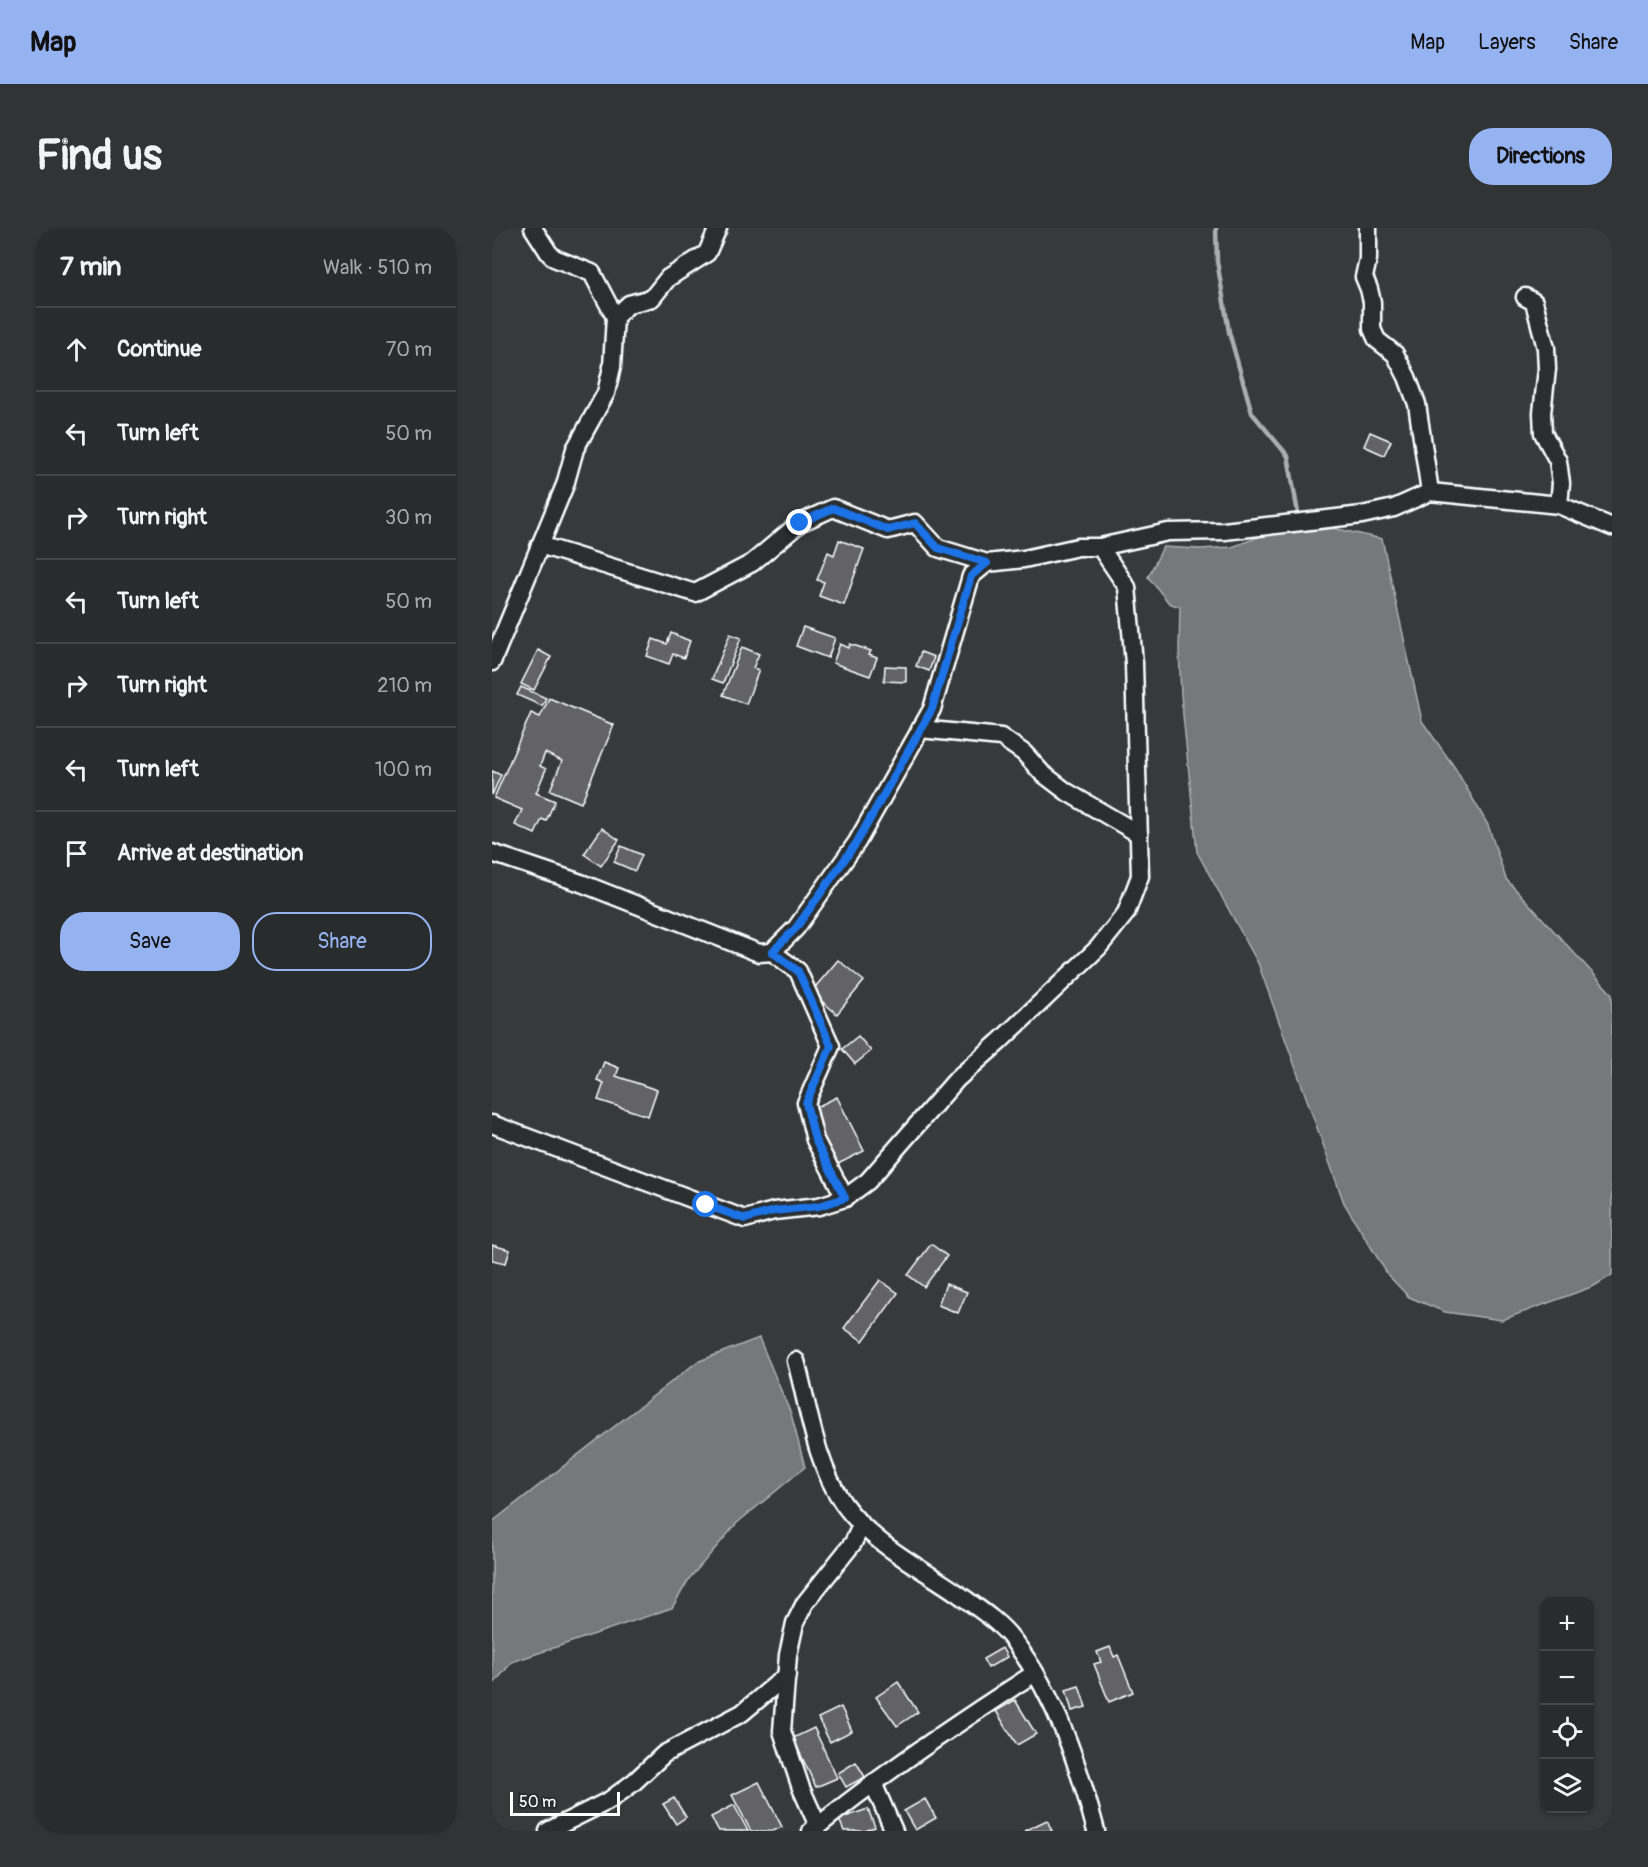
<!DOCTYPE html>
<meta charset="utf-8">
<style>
:root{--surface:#292c2c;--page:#313434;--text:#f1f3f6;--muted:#a5a7a9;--line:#454848;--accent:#95b2f1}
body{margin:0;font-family:Pangolin,sans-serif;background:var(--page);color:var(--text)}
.controls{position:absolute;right:18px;bottom:18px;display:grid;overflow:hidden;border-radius:12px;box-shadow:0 2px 4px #0004}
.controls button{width:54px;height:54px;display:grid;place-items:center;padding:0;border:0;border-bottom:2px solid var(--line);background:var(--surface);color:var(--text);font:30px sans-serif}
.scale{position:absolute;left:18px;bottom:15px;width:110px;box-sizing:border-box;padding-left:6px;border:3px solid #fff;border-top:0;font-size:16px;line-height:21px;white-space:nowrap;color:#fff;-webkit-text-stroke:4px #2a2d2e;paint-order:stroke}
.stop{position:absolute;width:18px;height:18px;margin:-14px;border:4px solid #1a73e8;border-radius:50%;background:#fff}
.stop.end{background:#1a73e8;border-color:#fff;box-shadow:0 2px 6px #0008}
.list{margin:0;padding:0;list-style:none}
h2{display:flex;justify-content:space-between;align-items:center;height:78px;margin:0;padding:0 24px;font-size:26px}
h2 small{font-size:20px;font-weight:400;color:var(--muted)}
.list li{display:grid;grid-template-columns:39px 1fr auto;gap:18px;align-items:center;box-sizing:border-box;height:84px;padding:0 24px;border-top:2px solid var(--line)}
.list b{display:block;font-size:22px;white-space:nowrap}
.list em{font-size:20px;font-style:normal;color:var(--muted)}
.actions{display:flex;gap:12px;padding:18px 24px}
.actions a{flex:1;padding:14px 0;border:2px solid var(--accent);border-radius:24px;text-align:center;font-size:21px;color:var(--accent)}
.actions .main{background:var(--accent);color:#111}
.icon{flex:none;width:33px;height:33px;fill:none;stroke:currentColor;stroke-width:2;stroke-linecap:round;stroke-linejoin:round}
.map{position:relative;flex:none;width:1120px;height:1603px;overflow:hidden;border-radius:24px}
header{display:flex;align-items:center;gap:36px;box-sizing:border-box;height:84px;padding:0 30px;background:var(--accent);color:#111}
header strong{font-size:28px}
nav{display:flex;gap:33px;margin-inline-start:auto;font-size:21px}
.intro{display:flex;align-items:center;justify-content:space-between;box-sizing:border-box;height:144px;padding:0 36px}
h1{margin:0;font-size:42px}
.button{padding:15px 27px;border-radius:24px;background:var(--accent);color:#111;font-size:21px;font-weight:700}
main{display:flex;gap:36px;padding:0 36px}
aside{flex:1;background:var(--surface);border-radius:24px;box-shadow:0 2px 4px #0004}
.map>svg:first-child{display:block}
.water{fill:#767879;stroke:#adaeaf;stroke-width:1.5}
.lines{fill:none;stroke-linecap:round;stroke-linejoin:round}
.stream{stroke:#adaeaf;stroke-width:4.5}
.building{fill:#636465;stroke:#fff;stroke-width:1.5}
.minor-casing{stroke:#fff;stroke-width:21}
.minor{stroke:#2a2d2e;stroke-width:16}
.route{stroke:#1a73e8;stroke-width:8}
</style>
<header>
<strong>Map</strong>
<nav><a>Map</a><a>Layers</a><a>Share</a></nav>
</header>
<div class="intro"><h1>Find us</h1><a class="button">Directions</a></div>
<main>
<aside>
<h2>7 min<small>Walk · 510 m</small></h2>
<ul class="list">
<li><svg class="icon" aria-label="ahead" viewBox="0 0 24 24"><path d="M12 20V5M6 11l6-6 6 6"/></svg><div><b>Continue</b></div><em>70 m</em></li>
<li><svg class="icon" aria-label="left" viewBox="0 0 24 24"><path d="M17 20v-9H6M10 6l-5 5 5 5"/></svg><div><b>Turn left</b></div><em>50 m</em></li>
<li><svg class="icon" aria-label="right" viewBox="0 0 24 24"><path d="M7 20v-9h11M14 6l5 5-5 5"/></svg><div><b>Turn right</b></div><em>30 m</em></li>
<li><svg class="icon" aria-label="left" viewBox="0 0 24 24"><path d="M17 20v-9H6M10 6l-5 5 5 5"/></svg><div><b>Turn left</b></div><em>50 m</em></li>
<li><svg class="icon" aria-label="right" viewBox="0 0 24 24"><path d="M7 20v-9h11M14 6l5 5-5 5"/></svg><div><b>Turn right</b></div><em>210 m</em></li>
<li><svg class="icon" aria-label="left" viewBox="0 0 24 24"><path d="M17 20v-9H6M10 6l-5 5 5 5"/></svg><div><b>Turn left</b></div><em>100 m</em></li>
<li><svg class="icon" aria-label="arrive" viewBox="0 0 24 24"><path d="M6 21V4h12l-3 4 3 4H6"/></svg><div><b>Arrive at destination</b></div></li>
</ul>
<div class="actions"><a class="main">Save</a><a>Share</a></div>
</aside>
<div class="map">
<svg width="1120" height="1603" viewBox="0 0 1120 1603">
<rect width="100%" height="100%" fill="#373a3b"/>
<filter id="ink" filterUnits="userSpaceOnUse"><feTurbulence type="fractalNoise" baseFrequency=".0167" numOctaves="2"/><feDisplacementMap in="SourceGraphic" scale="12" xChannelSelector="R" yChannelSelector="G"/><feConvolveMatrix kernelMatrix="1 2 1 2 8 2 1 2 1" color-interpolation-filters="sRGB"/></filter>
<g filter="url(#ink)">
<g class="water">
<path d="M 836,299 L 890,311 L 930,493 L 963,540 L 996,597 L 1014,651 L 1120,766 L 1120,1047 L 1102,1058 L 1010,1092 L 953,1084 L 917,1069 L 896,1047 L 852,975 L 766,735 L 705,624 L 689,467 L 687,422 L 688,379 L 677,375 L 656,349 L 671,319 L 708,321 L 740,319 L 780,304 Z"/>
<path d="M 267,1110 L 299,1186 L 313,1239 L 245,1295 L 197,1351 L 180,1380 L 20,1434 L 0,1458 L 0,1294 L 205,1134 Z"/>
</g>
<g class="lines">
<path class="stream" d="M 724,0 L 725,33 L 737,104 L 760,185 L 796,228 L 807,291"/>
</g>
<g class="building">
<path d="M 878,204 L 899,213 L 892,227 L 872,218 Z"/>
<path d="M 347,312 L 372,321 L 352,377 L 327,368 L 332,354 L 325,352 L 336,324 L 342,327 Z"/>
<path d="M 311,399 L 343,410 L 336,430 L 304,418 Z"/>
<path d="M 179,405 L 198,413 L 192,430 L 181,426 L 177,436 L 155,428 L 161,411 L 175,416 Z"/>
<path d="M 238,406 L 249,410 L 231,455 L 220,451 Z"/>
<path d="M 348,416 L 357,420 L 358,416 L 379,423 L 377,427 L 385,430 L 378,448 L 341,435 Z"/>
<path d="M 250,419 L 267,426 L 261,440 L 267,442 L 254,476 L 231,467 Z"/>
<path d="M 46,422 L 59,429 L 42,462 L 29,456 Z"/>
<path d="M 429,424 L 442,429 L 437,443 L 424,438 Z"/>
<path d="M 393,438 L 414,439 L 414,454 L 392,453 Z"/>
<path d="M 29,459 L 54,470 L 50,478 L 25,467 Z"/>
<path d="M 57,470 L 122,497 L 89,575 L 58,562 L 70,533 L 53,525 L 48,538 L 54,541 L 44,565 L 63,573 L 54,593 L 50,591 L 43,606 L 23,597 L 30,582 L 2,570 L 39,485 L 48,489 Z"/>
<path d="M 0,543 L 9,547 L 0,567 Z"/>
<path d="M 110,600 L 127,612 L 109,638 L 92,626 Z"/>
<path d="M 129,618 L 150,627 L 143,643 L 122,634 Z"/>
<path d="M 346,732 L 372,753 L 345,786 L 319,764 Z"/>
<path d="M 366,808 L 379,823 L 363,836 L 350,821 Z"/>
<path d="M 112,834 L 127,840 L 124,848 L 165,862 L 156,888 L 106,872 L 112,855 L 105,852 Z"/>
<path d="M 345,869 L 372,923 L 346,936 L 318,882 Z"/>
<path d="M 439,1016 L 455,1028 L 432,1059 L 416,1047 Z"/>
<path d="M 0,1017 L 18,1022 L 14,1035 L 0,1032 Z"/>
<path d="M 388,1052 L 406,1065 L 371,1113 L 352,1100 Z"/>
<path d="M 454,1056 L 475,1064 L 466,1085 L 446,1077 Z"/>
<path d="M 618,1419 L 622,1429 L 626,1427 L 641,1464 L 617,1474 L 602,1436 L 609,1434 L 605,1424 Z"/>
<path d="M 510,1420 L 515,1429 L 496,1440 L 491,1431 Z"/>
<path d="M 406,1454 L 426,1484 L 405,1498 L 384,1469 Z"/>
<path d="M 587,1458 L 594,1479 L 580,1483 L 574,1462 Z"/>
<path d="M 523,1472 L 544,1506 L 525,1517 L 504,1483 Z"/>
<path d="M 349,1479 L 360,1503 L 338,1514 L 326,1490 Z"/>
<path d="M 322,1500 L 345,1550 L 324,1559 L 301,1510 Z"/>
<path d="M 364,1534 L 373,1549 L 354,1559 L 346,1545 Z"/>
<path d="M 267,1554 L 290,1599 L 281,1603 L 259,1603 L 240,1567 Z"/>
<path d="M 182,1570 L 194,1589 L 184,1596 L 171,1576 Z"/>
<path d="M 433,1571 L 444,1590 L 423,1602 L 412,1583 Z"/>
<path d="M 242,1577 L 256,1603 L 227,1603 L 219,1589 Z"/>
<path d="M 376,1581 L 383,1599 L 373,1603 L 352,1603 L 347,1591 Z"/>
<path d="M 555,1592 L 560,1603 L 532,1603 Z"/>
</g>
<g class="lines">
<defs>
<g id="minor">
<path d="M 41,0 L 57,25 L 62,30 L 100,45 L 123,89"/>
<path d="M 876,0 L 876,31 L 872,49 L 877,61 L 880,74 L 880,101 L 885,112 L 903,126 L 915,149 L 925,176 L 938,264"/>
<path d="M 1033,69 L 1042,74 L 1054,120 L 1055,141 L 1050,185 L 1051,205 L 1066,233 L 1069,255 L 1067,277"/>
<path d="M 48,317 L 203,365 L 260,335 L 308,295 L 341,280 L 396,302 L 423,295 L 446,320 L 495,335"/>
<path d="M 0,434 L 73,257 L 83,221 L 114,165 L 120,139 L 123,89 L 137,76 L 160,70 L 176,50 L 215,25 L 226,0"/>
<path d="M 428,501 L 509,509 L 532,525 L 550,545 L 575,564 L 647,606"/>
<path d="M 0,625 L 89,655 L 267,725 L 280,724 L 304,700 L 365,614 L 440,481 L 479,348 L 495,335 L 532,331 L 586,319 L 608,319 L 676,304 L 732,303 L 870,287 L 902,280 L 938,264 L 1067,277 L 1120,299"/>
<path d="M 280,724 L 306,743 L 339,818 L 314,875 L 323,912 L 353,970"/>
<path d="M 0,896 L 253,991 L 282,983 L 327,978 L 353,970 L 376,953 L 465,851 L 507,814 L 606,720 L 634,685 L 648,648 L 642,435 L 635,359 L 608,319"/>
<path d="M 304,1133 C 317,1181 323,1234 351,1275 C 379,1315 426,1338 465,1365 C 484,1379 507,1393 521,1412 C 564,1468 586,1535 604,1603"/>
<path d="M 381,1555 L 402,1603"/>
<path d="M 326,1598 C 395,1542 468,1493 543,1445"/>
<path d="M 56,1603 L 118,1572 L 142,1554 L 172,1526 L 250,1485 L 295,1447"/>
<path d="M 319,1603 L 326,1598 L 309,1560 L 290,1503 L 296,1427 L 303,1395 L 313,1375 L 361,1315 L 369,1298"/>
</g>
</defs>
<use href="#minor" class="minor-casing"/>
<use href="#minor" class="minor"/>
</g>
</g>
<g class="lines" filter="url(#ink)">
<path class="route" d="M 214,977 L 253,991 L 282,983 L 327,978 L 353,970 L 323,912 L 314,875 L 339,818 L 306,743 L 280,724 L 304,700 L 365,614 L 440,481 L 479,348 L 495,335 L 446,320 L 423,295 L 396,302 L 341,280 L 308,295"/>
</g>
</svg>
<div class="controls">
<button>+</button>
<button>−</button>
<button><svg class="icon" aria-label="locate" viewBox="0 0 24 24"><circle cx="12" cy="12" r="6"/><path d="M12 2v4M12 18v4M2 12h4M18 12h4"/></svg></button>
<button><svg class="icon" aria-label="layers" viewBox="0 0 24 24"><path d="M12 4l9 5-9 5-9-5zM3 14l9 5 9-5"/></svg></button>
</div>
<div class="scale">50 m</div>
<div class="stop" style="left:214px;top:977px"></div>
<div class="stop end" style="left:308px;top:295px"></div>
</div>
</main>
